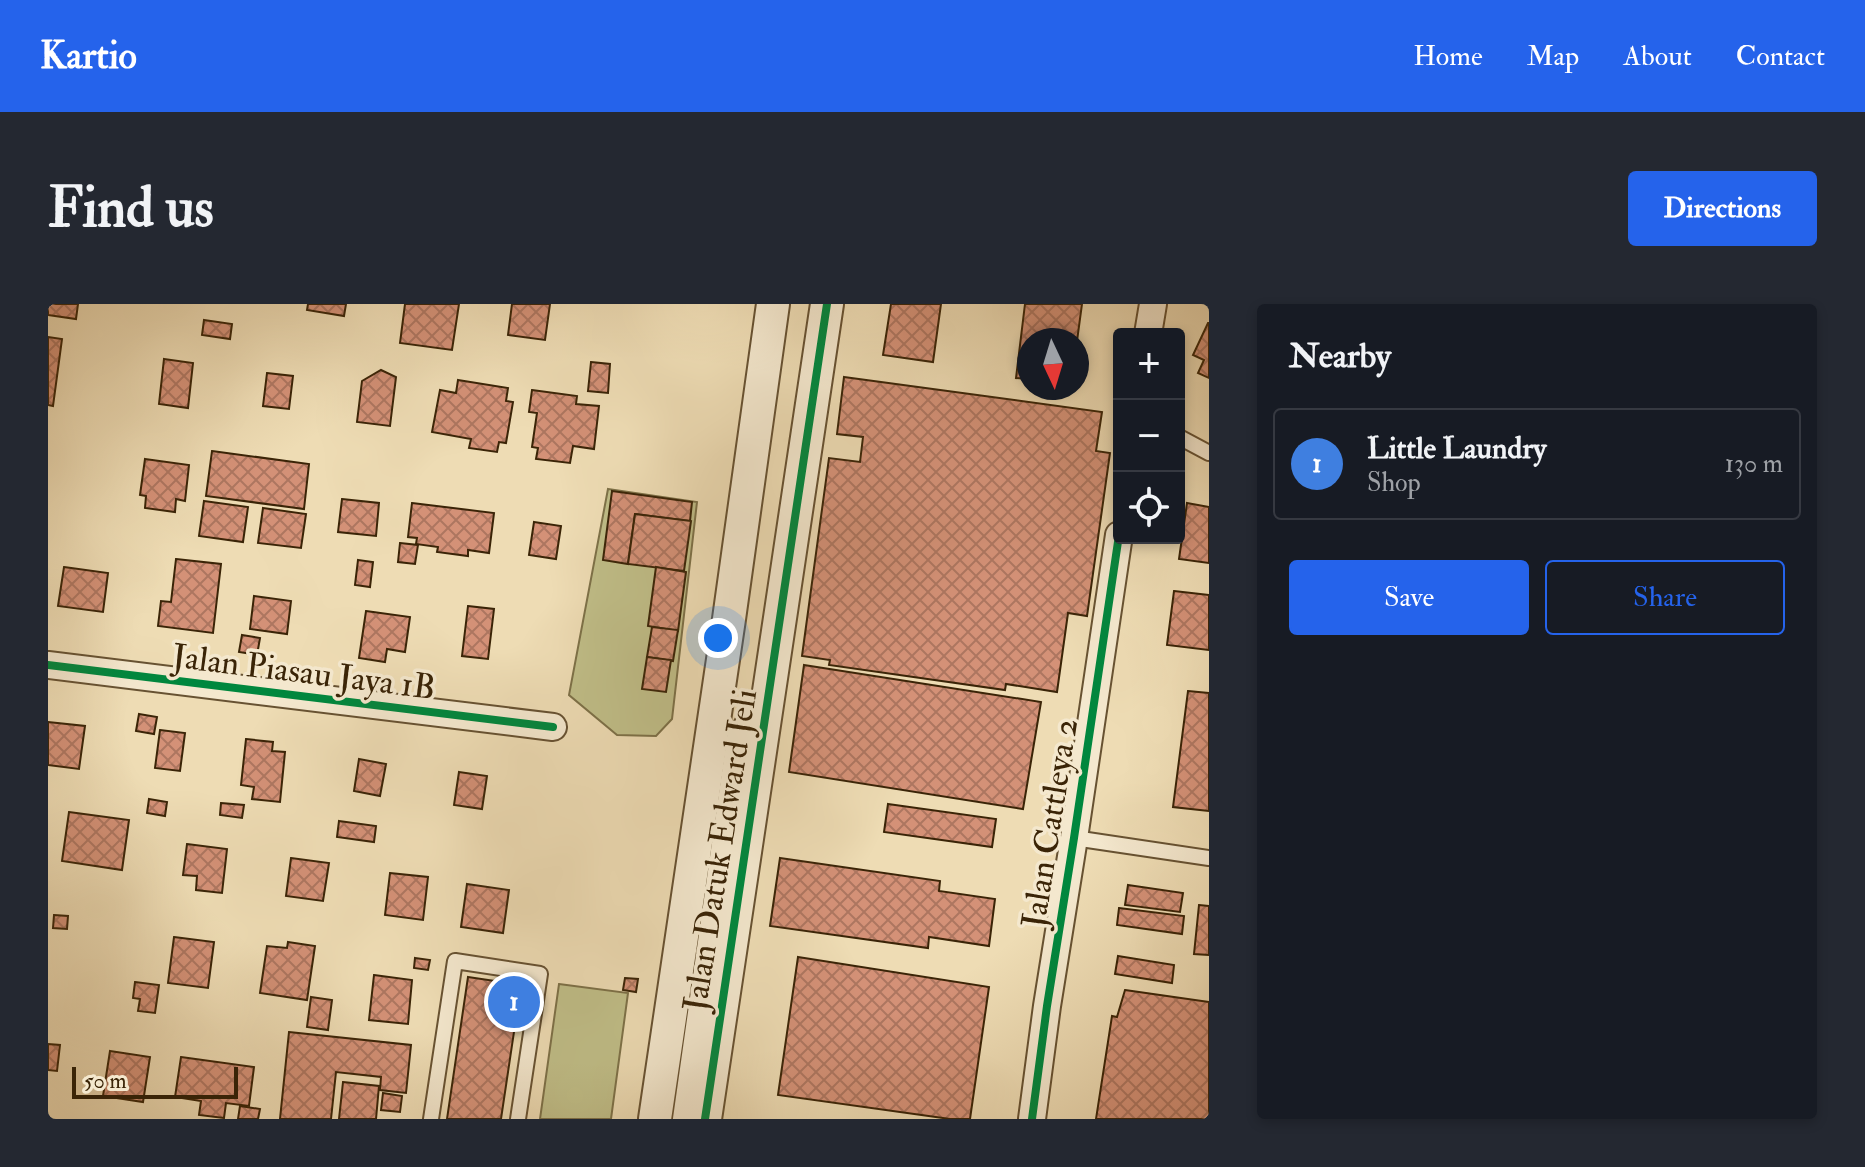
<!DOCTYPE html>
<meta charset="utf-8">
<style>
:root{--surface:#171b24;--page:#242831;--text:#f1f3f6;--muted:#9ea1a6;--line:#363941;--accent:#2563eb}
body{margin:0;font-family:"IM FELL Double Pica",serif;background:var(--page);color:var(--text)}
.controls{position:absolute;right:24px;top:24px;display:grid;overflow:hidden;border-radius:8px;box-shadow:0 4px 12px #0003}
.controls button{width:72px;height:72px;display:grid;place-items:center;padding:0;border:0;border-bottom:2px solid var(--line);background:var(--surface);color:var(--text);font:40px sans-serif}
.compass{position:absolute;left:969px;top:24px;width:72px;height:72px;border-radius:50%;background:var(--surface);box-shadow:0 4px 12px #0003;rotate:176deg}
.scale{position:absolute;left:24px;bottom:20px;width:166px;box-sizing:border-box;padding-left:8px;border:4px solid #3a2407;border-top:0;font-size:22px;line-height:28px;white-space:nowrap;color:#3a2407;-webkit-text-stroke:6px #f4e8ce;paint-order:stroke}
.you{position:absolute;left:670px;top:334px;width:28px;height:28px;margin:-20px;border:6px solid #fff;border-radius:50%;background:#1a73e8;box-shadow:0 0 0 12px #1a73e833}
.badge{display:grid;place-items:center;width:52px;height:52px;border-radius:50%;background:var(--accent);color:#fff;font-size:26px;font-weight:700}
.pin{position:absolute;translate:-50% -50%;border:4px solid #fff;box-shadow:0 2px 8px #0006}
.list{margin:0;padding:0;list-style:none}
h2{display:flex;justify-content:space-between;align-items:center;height:104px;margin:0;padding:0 32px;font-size:34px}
h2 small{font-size:26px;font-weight:400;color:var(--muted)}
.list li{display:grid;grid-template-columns:52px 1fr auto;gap:24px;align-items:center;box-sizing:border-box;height:112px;margin:0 16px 16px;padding:0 16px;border:2px solid var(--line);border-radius:8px}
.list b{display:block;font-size:30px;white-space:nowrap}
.list p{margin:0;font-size:26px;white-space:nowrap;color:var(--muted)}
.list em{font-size:26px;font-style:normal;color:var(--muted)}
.actions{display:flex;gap:16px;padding:24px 32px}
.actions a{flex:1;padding:18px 0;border:2px solid var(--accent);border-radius:8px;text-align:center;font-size:28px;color:var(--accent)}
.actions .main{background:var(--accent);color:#fff}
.icon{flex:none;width:44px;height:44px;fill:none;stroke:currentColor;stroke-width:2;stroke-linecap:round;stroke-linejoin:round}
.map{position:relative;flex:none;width:1161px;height:815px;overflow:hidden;border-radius:8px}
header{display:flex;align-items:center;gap:48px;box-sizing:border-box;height:112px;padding:0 40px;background:var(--accent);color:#fff}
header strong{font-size:38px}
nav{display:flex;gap:44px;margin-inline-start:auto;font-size:28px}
.intro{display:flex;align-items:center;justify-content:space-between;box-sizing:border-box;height:192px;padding:0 48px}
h1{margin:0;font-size:56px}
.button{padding:20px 36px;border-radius:8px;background:var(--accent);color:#fff;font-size:28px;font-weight:700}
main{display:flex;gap:48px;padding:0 48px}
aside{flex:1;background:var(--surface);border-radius:8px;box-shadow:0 4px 12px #0003}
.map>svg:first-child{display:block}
.park{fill:#c0be88;stroke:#7d7148;stroke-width:2}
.building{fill:url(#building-cross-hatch);stroke:#3a2407;stroke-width:2}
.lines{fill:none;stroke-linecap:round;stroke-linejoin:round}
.service-casing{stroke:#675232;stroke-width:18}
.minor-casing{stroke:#675232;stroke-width:30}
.tertiary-casing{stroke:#675232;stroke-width:36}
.service{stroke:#f4e8ce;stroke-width:14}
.minor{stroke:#f4e8ce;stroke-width:26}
.tertiary{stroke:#f4e8ce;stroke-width:32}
.cycleway-casing{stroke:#f4e8ce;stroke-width:13}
.cycleway{stroke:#00873e;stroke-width:8}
.labels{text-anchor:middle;stroke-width:7;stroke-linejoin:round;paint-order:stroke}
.street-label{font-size:34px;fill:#3a2407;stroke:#f4e8ce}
</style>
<header>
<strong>Kartio</strong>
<nav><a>Home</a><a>Map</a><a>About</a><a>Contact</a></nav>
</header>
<div class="intro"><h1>Find us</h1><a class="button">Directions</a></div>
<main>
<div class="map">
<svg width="1161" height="815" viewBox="0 0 1161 815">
<defs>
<pattern id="building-cross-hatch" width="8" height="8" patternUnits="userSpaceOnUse" patternTransform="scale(2)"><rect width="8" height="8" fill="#d49177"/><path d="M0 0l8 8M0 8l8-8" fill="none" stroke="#ad7660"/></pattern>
</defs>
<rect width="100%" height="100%" fill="#eedcb4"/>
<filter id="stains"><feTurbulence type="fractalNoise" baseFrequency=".0025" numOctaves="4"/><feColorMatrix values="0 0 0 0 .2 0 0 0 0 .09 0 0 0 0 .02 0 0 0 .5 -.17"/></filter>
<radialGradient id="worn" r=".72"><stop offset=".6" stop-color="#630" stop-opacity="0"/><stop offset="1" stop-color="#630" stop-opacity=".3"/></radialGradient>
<g class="park">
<path d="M 560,185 L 649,198 L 624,415 L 608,432 L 569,431 L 521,391 Z"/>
<path d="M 511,680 L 580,689 L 563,815 L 492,815 Z"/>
</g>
<g class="building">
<path d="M 0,0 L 30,0 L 28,15 L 0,11 Z"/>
<path d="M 260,0 L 298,0 L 296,12 L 259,6 Z"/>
<path d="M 357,0 L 411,0 L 404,46 L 352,39 Z"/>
<path d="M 464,0 L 502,0 L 497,36 L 460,31 Z"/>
<path d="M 843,0 L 893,0 L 885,58 L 835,51 Z"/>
<path d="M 977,0 L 1034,0 L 1029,37 L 1029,36 L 981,36 L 981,75 L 968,74 Z"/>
<path d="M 156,16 L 184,20 L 182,35 L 154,31 Z"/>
<path d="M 1160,19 L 1161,19 L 1161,74 L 1150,69 L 1156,56 L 1145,51 Z"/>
<path d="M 0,33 L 14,35 L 5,102 L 0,101 Z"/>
<path d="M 116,55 L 145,59 L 140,104 L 111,100 Z"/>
<path d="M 543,58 L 562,60 L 560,89 L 540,87 Z"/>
<path d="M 333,66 L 348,73 L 342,122 L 309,118 L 314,77 Z"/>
<path d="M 219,69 L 245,72 L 241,105 L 215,102 Z"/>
<path d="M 796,73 L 1054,108 L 1048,147 L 1062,149 L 1039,312 L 1020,309 L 1009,388 L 958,380 L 957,386 L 781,361 L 782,356 L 754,352 L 781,154 L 812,158 L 815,133 L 789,130 Z"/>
<path d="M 410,76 L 460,84 L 458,97 L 465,98 L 458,139 L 451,138 L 449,148 L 421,144 L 423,135 L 384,128 L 392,86 L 408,89 Z"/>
<path d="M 484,86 L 529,92 L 528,100 L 551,102 L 546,145 L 525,142 L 522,159 L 488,155 L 490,144 L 484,143 L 489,109 L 481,108 Z"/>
<path d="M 164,147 L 261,160 L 256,205 L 158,192 Z"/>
<path d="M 97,155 L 141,161 L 137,197 L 128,195 L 127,208 L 97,204 L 98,192 L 92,191 Z"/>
<path d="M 564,187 L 644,198 L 642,217 L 587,210 L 580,260 L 555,256 Z"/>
<path d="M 294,195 L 331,199 L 328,232 L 290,228 Z"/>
<path d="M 156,197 L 200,203 L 195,238 L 151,232 Z"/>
<path d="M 364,199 L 446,209 L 441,249 L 420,246 L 420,252 L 389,248 L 390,243 L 368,240 L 369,234 L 360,233 Z"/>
<path d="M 1139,199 L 1161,203 L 1161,259 L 1131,255 Z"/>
<path d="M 215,204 L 258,210 L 253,244 L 210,239 Z"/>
<path d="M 587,210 L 643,217 L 636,267 L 580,260 Z"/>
<path d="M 486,218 L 513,222 L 508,255 L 481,251 Z"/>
<path d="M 352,239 L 370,241 L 367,260 L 350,258 Z"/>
<path d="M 128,255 L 173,260 L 165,329 L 110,322 L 113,297 L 123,298 Z"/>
<path d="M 310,256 L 325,258 L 322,283 L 307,281 Z"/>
<path d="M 16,263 L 60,269 L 55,308 L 10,302 Z"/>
<path d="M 608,263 L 638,268 L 630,327 L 600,322 Z"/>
<path d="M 1126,287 L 1161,291 L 1161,346 L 1119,341 Z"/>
<path d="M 206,292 L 243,297 L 239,330 L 202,325 Z"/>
<path d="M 420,302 L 446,305 L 440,355 L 414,352 Z"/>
<path d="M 318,307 L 362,313 L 357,348 L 339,345 L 337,358 L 311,354 Z"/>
<path d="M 604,323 L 630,326 L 625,357 L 599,353 Z"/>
<path d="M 194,331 L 212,334 L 209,351 L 191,348 Z"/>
<path d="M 599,353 L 623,356 L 618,388 L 594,385 Z"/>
<path d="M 756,361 L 993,398 L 975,505 L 741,468 Z"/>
<path d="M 1140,387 L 1161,389 L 1161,507 L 1125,503 Z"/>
<path d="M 91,410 L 109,413 L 106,430 L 88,427 Z"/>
<path d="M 0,418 L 37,422 L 31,465 L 0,461 Z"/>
<path d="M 112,426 L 137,429 L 132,467 L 107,464 Z"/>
<path d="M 198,435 L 225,438 L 224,447 L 237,448 L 232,498 L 204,495 L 206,483 L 193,481 Z"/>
<path d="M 311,455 L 338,460 L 332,492 L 306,487 Z"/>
<path d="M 411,468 L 439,472 L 434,505 L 406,501 Z"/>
<path d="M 101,495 L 119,498 L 117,512 L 99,509 Z"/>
<path d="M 173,499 L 196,501 L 194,514 L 172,511 Z"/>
<path d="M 840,500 L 948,515 L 944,543 L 836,528 Z"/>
<path d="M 21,508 L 81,516 L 74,566 L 14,557 Z"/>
<path d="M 291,517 L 328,522 L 326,538 L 289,533 Z"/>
<path d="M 139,540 L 179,545 L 174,589 L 148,586 L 149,572 L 135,571 Z"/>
<path d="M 243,554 L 281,559 L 275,597 L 238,592 Z"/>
<path d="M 732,554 L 892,577 L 891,587 L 947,595 L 941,642 L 881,633 L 880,644 L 722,622 Z"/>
<path d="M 342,569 L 380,573 L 375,616 L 337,611 Z"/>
<path d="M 419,580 L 461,586 L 455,629 L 413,623 Z"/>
<path d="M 1080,581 L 1135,589 L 1132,608 L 1077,601 Z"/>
<path d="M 1151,601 L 1161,602 L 1161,651 L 1146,650 Z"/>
<path d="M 1071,604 L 1136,612 L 1134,630 L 1069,621 Z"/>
<path d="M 6,611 L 20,612 L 19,625 L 5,624 Z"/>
<path d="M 126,633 L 166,638 L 160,684 L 120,679 Z"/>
<path d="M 240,638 L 267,642 L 259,696 L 212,689 L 219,642 L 239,644 Z"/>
<path d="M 1070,652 L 1126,661 L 1124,679 L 1067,670 Z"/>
<path d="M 750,653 L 941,683 L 922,815 L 902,815 L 730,791 Z"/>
<path d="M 367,654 L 382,656 L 380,666 L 366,664 Z"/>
<path d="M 326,671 L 364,676 L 360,720 L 321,716 Z"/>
<path d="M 420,673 L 473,681 L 453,815 L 399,815 Z"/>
<path d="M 577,674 L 590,675 L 588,688 L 575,686 Z"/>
<path d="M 87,678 L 111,681 L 107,709 L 90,707 L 92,695 L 85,694 Z"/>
<path d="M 1077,686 L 1161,698 L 1161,815 L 1048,815 L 1064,712 L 1069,713 Z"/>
<path d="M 263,693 L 284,696 L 280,726 L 259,723 Z"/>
<path d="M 241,728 L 363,741 L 358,789 L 332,786 L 333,773 L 288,768 L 283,815 L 232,815 Z"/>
<path d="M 0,740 L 12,741 L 9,767 L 0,766 Z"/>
<path d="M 62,747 L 102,753 L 95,798 L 55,792 Z"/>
<path d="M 133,753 L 206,763 L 201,802 L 178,799 L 176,814 L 151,811 L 153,797 L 127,793 Z"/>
<path d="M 295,778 L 331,782 L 328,815 L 291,815 Z"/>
<path d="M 335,789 L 354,792 L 352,808 L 333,806 Z"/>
<path d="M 192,802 L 212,805 L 210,815 L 190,815 Z"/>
</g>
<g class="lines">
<defs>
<g id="service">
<path d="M 1131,133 L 1161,149"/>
<path d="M 1026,534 L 1161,554"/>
<path d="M 383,815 L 407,657 L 492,670 L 470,815"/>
</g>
<g id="minor">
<path d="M 1100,30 L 1105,0"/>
<path d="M 0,361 L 505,423"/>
<path d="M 638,815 L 692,434 L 717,393"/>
<path d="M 984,815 L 999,702 L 1026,534 L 1071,231"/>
</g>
<g id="tertiary">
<path d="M 607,815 L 681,315 L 725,0"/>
<path d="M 657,815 L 779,0"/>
</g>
</defs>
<use href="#service" class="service-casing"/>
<use href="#minor" class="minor-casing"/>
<use href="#tertiary" class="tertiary-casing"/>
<use href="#service" class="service"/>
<use href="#minor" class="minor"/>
<use href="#tertiary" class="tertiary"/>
<defs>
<g id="cycleway">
<path d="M 0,361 L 505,423"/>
<path d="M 657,815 L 779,0"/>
<path d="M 984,815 L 999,702 L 1026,534 L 1071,231"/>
</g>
</defs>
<use href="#cycleway" class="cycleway-casing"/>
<use href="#cycleway" class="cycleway"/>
</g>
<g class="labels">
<g class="street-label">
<text transform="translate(256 367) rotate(7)" y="12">Jalan Piasau Jaya 1B</text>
<text transform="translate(1001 519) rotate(-81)" y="12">Jalan Cattleya 2</text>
<text transform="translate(671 546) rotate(-81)" y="12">Jalan Datuk Edward Jeli</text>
</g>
</g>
<rect width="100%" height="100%" filter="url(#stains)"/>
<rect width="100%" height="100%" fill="url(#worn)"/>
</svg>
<div class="controls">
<button>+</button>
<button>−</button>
<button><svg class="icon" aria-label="locate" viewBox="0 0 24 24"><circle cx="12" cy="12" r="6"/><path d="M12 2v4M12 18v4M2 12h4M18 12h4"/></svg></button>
</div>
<svg class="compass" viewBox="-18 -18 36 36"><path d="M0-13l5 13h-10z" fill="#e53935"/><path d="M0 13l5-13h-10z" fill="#9ea1a6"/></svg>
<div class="scale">50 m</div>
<div class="you"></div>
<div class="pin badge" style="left:466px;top:698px;background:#3f7fe0">1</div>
</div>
<aside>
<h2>Nearby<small></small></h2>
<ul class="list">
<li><span class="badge" style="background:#3f7fe0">1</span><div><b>Little Laundry</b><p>Shop</p></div><em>130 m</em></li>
</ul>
<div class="actions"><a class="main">Save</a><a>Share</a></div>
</aside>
</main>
